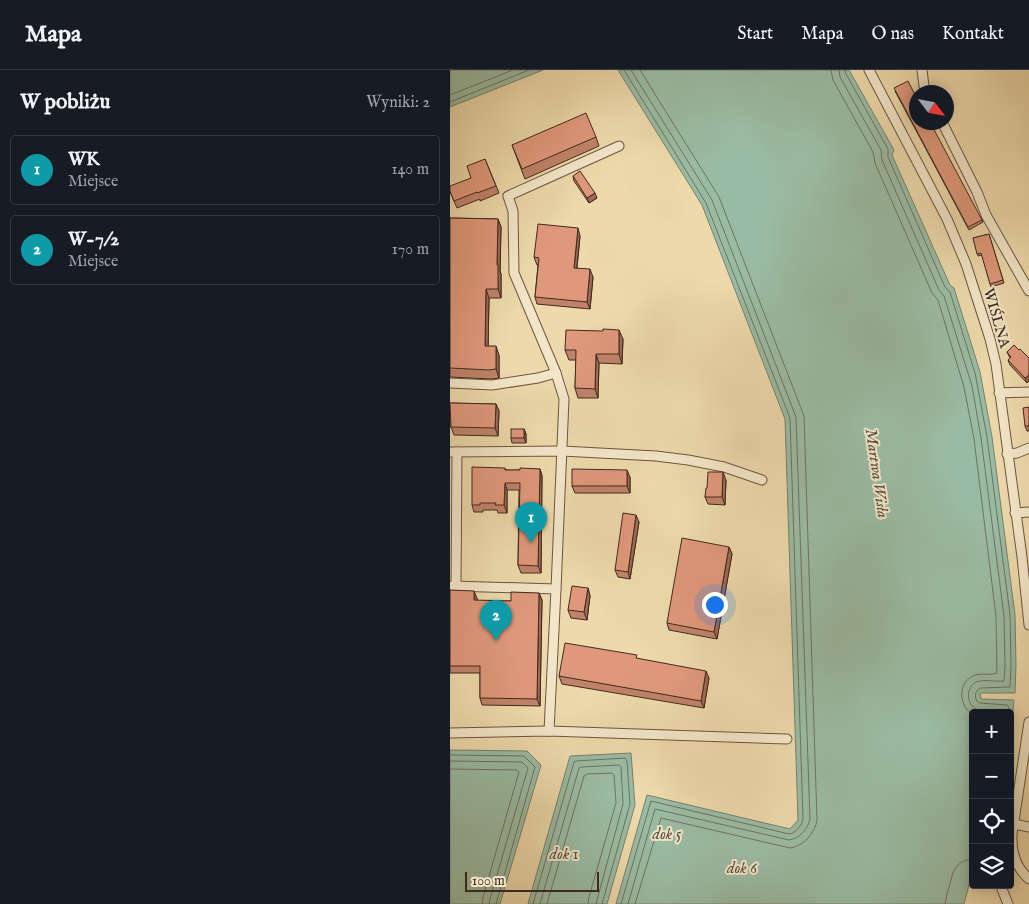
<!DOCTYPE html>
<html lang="pl">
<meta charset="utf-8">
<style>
:root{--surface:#171b24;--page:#20242c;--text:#f1f3f6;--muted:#9ea1a6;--line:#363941;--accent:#8c9099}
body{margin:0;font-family:"IM FELL English",serif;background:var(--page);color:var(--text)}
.controls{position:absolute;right:15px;bottom:15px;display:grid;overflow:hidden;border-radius:5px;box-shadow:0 2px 12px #0003}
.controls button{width:45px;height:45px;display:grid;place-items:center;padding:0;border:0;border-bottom:1px solid var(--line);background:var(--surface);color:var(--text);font:25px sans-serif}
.compass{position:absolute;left:459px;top:15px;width:45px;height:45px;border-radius:50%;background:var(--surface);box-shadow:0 2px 12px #0003;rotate:122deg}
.scale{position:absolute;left:15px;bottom:12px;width:134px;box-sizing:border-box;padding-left:5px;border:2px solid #402a1f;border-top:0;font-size:14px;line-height:18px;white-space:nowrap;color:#402a1f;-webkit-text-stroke:4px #f3e6c8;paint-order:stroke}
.you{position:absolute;left:264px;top:534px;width:18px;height:18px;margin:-12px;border:4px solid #fff;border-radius:50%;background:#1a73e8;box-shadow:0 0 0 8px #1a73e833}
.badge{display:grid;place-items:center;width:32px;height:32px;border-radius:50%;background:var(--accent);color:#fff;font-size:16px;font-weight:700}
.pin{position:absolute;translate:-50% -41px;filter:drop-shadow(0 1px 2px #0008)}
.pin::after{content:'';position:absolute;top:26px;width:18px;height:15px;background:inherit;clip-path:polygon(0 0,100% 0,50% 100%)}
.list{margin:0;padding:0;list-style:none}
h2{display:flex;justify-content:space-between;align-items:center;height:65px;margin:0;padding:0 20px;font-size:21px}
h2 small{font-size:16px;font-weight:400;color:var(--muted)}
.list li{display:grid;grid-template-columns:32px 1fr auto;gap:15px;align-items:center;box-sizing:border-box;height:70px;margin:0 10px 10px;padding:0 10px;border:1px solid var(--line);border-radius:5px}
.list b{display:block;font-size:19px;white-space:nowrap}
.list p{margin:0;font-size:16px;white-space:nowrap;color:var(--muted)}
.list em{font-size:16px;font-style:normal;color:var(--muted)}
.icon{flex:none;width:28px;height:28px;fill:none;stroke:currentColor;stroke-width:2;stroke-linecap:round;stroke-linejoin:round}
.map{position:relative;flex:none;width:579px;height:834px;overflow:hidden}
header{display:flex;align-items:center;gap:30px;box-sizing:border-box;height:70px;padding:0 25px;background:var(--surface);border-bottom:1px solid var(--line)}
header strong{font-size:24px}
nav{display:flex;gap:28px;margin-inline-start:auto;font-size:18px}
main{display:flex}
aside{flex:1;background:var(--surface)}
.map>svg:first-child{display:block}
.water{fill:#9abba3;stroke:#76816e}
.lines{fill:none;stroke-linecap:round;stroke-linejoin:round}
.shore{stroke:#6d7261;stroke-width:1}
.minor-casing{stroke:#6b5642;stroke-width:11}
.minor{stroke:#f3e6c8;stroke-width:9}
.wall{fill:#c0836a;stroke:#402a1f}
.shaded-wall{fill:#9c6a56;stroke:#402a1f}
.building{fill:#df987b;stroke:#402a1f}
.labels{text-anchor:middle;stroke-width:4;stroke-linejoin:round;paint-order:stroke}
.street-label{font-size:15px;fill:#402a1f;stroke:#f3e6c8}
.water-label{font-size:16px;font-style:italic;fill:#564e40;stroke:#f3e6c8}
</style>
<header>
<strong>Mapa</strong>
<nav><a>Start</a><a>Mapa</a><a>O nas</a><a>Kontakt</a></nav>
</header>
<main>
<aside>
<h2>W pobliżu<small>Wyniki: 2</small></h2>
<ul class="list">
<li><span class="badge" style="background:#0f9aa8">1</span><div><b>WK</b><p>Miejsce</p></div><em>140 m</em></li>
<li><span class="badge" style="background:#0f9aa8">2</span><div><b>W-7/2</b><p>Miejsce</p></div><em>170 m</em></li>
</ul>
</aside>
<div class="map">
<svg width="579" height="834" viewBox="0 0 579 834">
<rect width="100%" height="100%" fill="#edd9ab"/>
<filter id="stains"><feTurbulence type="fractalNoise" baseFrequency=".004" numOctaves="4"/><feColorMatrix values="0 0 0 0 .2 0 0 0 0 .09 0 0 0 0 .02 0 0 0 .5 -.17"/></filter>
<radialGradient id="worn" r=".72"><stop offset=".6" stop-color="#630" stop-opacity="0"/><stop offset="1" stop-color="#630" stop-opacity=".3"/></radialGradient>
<g class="water">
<path d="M 0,0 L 93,0 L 0,37 Z"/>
<path d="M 168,0 L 399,0 L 444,80 L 442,85 L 500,215 L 504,218 L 530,302 L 542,367 L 565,545 L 566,595 L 565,623 L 530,623 L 531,629 L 564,630 L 562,651 L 560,651 L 560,643 L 523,643 L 523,800 L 514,834 L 166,834 L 197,725 L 340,759 L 348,750 L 335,349 L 252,135 Z"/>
<path d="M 0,680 L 77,681 L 91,695 L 50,834 L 0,834 Z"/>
<path d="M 181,683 L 185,735 L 157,834 L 78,834 L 120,686 Z"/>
</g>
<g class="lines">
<g class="shore">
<path d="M 381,0 L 383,10 L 423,82 L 425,93 L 482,223 L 488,230 L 514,317 L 524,369 L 546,546 L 547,603 C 540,606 531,602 523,606 C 507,613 509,637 523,645"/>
<path d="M 389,0 L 390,7 L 431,80 L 432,90 L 489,220 L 494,226 L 522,316 L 531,368 L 554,546 L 555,595 L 554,611 C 545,612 534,609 526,612 C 516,617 516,634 526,639 C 532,642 543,640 550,641 L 552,643"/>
<path d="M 395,0 L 396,4 L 438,79 L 438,87 L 495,217 L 500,222 L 525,303 L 537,367 L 560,545 L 561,595 L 560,617 L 530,618 L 526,622 C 525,627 525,631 530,633 L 557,635 L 559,637 L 558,643"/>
<path d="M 0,25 L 63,0"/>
<path d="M 0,32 L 79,0"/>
<path d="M 0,685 L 74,686 L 85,697 L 46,834"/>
<path d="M 0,691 L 72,692 L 78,698 L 40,829 L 39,834"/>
<path d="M 0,699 L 67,700 L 69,702 L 33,827 L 32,834"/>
<path d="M 83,834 L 124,692 L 126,691 L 175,688 L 177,691 L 180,734 L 152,834"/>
<path d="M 90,834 L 129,698 L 131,697 L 169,695 L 171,697 L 173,734 L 146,834"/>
<path d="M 97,834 L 134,706 L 137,704 L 162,703 L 164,705 L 166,733 L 139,827 L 138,834"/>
<path d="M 171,834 L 201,731 L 339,764 C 346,763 352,755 353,749 L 340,348 L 256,133 L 174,0"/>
<path d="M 178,834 L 205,739 L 339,770 C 349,769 358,759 360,749 L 346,347 L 262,130 L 181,0"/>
<path d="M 185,834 L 211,748 L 340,778 C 354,776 365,763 367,750 L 354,346 L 269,127 L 190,0"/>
<path d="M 495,834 C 496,827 498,820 500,814 C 503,800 507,790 523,789"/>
</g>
<defs>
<g id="minor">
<path d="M 419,0 L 497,149 L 516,194 L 540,269 L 546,294 L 572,487 L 579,555"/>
<path d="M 472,0 L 474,16 L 477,22"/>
<path d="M 492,52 L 527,122 L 536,145 L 579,221"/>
<path d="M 0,313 L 42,315 L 88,308 L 106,303"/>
<path d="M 549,323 L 579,322"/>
<path d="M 0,382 L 112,381 L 206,386 L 238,390 L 274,397 L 312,410"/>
<path d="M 557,384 L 567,383 L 579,378"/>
<path d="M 565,443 L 579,442"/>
<path d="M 2,516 L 106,519"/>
<path d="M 6,516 L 7,382"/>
<path d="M 579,652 L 562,764 C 561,782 565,797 579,809"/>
<path d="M 99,661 L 106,519 L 114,329 L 106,303 L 64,203 L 63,141 L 58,126 L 169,76"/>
<path d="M 0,663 L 99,661 L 337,669"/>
<path d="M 564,754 L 579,757"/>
<path d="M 552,815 L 552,819 L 558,834"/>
</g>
</defs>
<use href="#minor" class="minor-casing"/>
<use href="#minor" class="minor"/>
</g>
<g class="wall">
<path d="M 445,21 L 532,150 L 533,152 L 519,160 Z"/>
<path d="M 146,67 L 149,76 L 75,109 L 62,75 Z"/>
<path d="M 35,89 L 49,123 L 30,131 L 30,129 L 7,138 L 0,122 L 21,108 Z"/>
<path d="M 123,106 L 147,128 L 139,133 L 124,111 Z"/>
<path d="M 0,148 L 48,149 L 51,157 L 50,201 L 51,204 L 51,228 L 39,228 L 38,276 L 49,285 L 49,308 L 42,309 L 0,307 Z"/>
<path d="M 539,164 L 554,213 L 541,217 L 532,185 L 528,186 L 523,168 Z"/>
<path d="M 130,166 L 127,198 L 143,207 L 140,239 L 87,234 L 85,227 L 88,195 L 87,195 L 84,187 Z"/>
<path d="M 173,269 L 172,294 L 149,293 L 148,328 L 128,328 L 125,318 L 126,290 L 119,290 L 115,280 Z"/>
<path d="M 569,280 L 579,288 L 579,311 L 577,313 L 560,295 L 558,290 L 560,288 L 557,282 Z"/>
<path d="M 0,333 L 46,334 L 49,341 L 48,366 L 4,365 L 1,357 L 0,357 Z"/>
<path d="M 579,337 L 579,361 L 577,361 L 575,356 Z"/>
<path d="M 74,359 L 76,364 L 76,373 L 62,373 L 61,368 Z"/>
<path d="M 55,398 L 56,400 L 70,400 L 90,399 L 92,406 L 91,503 L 71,503 L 68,495 L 69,420 L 57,420 L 57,443 L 48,443 L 47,440 L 33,440 L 33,442 L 24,442 L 22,435 Z"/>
<path d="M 180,407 L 180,423 L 125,423 L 122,416 Z"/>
<path d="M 276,410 L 275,435 L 258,434 L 255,427 L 257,418 Z"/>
<path d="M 189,452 L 180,509 L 168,507 L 165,500 Z"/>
<path d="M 279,477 L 282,484 L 267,569 L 219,560 L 217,553 Z"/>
<path d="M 138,518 L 140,526 L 137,550 L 121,548 L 118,540 Z"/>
<path d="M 0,520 L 27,528 L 27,531 L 61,531 L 89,523 L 92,530 L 90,636 L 32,635 L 30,628 L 30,603 L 0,603 Z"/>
<path d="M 188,589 L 259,608 L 254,638 L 112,614 L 109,606 Z"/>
</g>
<g class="shaded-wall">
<path d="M 145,123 L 147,128 L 139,133 L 137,128 Z"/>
<path d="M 48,149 L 51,157 L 50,201 L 51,204 L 51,228 L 48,219 L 47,195 Z"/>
<path d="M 128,158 L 130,166 L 126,205 L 124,198 Z"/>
<path d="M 140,199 L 143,207 L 140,239 L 137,232 Z"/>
<path d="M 36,219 L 39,228 L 38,284 L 35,276 Z"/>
<path d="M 169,260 L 173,269 L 172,294 L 169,284 Z"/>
<path d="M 46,276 L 49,285 L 49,308 L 46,299 Z"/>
<path d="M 146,284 L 149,293 L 148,328 L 145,319 Z"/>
<path d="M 579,305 L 579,311 L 577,313 L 575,308 Z"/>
<path d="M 46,334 L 49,341 L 48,366 L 45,358 Z"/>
<path d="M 74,359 L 76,364 L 76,373 L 74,368 Z"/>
<path d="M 90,399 L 92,406 L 91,503 L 88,496 Z"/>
<path d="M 177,400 L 180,407 L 180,423 L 177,416 Z"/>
<path d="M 273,402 L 276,410 L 275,435 L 272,427 Z"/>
<path d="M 55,413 L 57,420 L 57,443 L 54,435 Z"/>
<path d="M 186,445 L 189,452 L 180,509 L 178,502 Z"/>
<path d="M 279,477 L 282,484 L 267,569 L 264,562 Z"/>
<path d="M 138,518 L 140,526 L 137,550 L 134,542 Z"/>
<path d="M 24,521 L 27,528 L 27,538 L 24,530 Z"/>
<path d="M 89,523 L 92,530 L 90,636 L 87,629 Z"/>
<path d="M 256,601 L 259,608 L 254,638 L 251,631 Z"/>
</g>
<g class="building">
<path d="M 458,11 L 466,27 L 466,52 L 480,52 L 532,150 L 518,157 L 444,18 Z"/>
<path d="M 136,43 L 146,67 L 72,99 L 62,75 Z"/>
<path d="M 35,89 L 46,116 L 27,123 L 27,122 L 4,131 L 0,121 L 0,116 L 21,108 L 17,96 Z"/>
<path d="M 130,101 L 145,123 L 137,128 L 123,106 Z"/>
<path d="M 0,148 L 48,149 L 47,195 L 48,195 L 48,219 L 36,219 L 35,276 L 46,276 L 46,299 L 39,300 L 0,298 Z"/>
<path d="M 88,154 L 128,158 L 124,198 L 140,199 L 137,232 L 85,227 L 89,188 L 84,187 Z"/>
<path d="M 539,164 L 553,210 L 540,214 L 531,183 L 527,184 L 523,168 Z"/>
<path d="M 153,259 L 169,260 L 169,284 L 146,284 L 145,319 L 125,318 L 126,280 L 115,280 L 116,260 L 153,261 Z"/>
<path d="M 564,275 L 569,280 L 570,279 L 579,288 L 579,305 L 575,308 L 558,290 L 561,287 L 557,282 Z"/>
<path d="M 0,333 L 46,334 L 45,358 L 1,357 Z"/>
<path d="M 579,337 L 579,356 L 575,356 L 573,338 Z"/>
<rect x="61" y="359" width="13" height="9"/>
<path d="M 22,397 L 55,398 L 55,400 L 70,400 L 70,398 L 90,399 L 88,496 L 68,495 L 70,413 L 55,413 L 54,435 L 45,435 L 46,433 L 30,433 L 30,435 L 22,435 Z"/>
<path d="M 122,399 L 177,400 L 177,416 L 122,416 Z"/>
<path d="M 258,402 L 273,402 L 272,427 L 255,427 L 256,418 L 257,418 Z"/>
<path d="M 173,443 L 186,445 L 178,502 L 165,500 Z"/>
<path d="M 232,468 L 279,477 L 264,562 L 217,553 Z"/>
<path d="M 122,516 L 138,518 L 134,542 L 118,540 Z"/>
<path d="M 0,520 L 24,521 L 24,530 L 61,531 L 61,522 L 89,523 L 87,629 L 30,628 L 30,596 L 0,596 Z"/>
<path d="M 115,573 L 187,585 L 186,588 L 256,601 L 251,631 L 109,606 Z"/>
</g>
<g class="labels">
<g class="street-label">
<text transform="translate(547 248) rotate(74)" y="5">WIŚLNA</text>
</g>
<g class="water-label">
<text transform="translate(428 403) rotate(82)" y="6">Martwa Wisła</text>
<text x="217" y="769">dok 5</text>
<text x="114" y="789">dok 1</text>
<text x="292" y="803">dok 6</text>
</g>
</g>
<rect width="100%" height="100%" filter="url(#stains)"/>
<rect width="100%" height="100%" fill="url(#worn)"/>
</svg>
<div class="controls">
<button>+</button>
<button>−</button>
<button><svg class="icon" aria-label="locate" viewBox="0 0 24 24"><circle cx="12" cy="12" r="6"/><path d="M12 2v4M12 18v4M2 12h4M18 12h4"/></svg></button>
<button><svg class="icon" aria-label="layers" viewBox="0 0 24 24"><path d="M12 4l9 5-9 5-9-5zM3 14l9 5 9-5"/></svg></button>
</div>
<svg class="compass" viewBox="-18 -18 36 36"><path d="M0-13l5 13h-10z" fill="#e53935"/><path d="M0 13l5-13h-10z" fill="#9ea1a6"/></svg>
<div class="scale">100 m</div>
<div class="you"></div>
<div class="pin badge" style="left:81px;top:473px;background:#0f9aa8">1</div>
<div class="pin badge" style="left:46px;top:571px;background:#0f9aa8">2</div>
</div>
</main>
